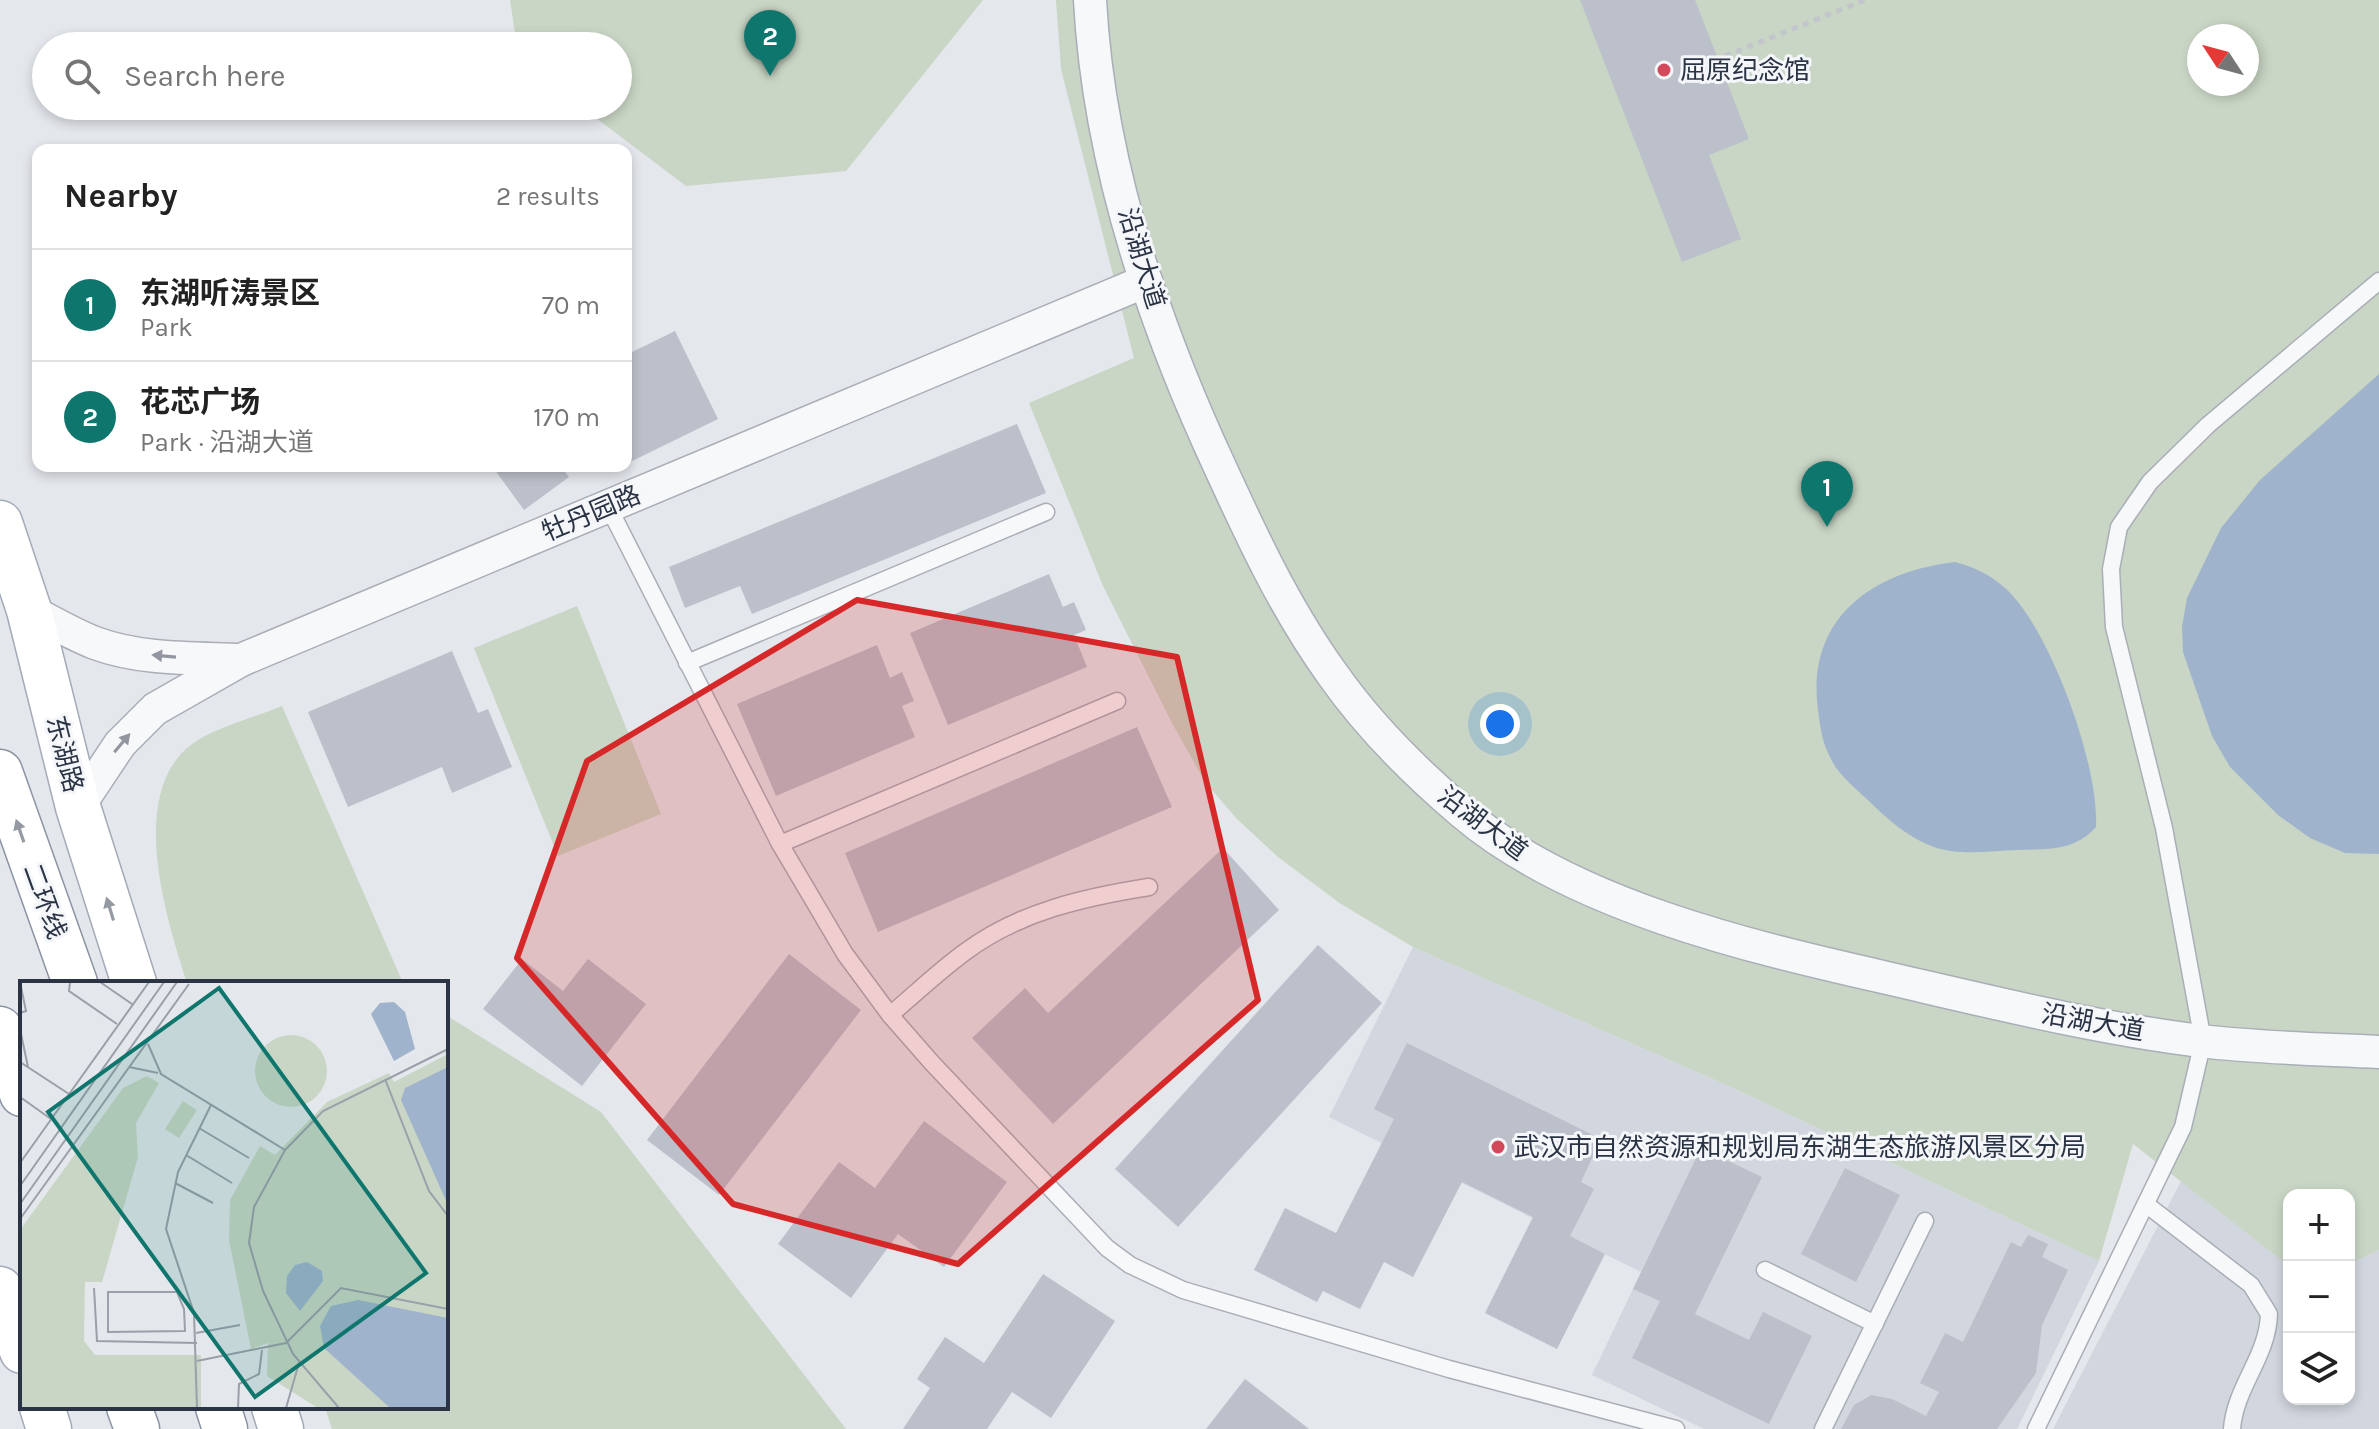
<!DOCTYPE html>
<meta charset="utf-8">
<style>
:root{--surface:#fff;--page:#f2f2f2;--text:#222;--muted:#767676;--line:#e0e0e0;--accent:#0f766e}
body{margin:0;font-family:Karla,"Noto Sans SC",sans-serif;background:var(--page);color:var(--text)}
.controls{position:absolute;right:24px;bottom:24px;display:grid;overflow:hidden;border-radius:16px;box-shadow:0 4px 12px #0003}
.controls button{width:72px;height:72px;display:grid;place-items:center;padding:0;border:0;border-bottom:2px solid var(--line);background:var(--surface);color:var(--text);font:40px sans-serif}
.compass{position:absolute;left:2187px;top:24px;width:72px;height:72px;border-radius:50%;background:var(--surface);box-shadow:0 4px 12px #0003;rotate:306deg}
.you{position:absolute;left:1500px;top:724px;width:28px;height:28px;margin:-20px;border:6px solid #fff;border-radius:50%;background:#1a73e8;box-shadow:0 0 0 12px #1a73e833}
.badge{display:grid;place-items:center;width:52px;height:52px;border-radius:50%;background:var(--accent);color:#fff;font-size:26px;font-weight:700}
.pin{position:absolute;translate:-50% -66px;filter:drop-shadow(0 2px 4px #0008)}
.pin::after{content:'';position:absolute;top:42px;width:28px;height:24px;background:inherit;clip-path:polygon(0 0,100% 0,50% 100%)}
.list{margin:0;padding:0;list-style:none}
h2{display:flex;justify-content:space-between;align-items:center;height:104px;margin:0;padding:0 32px;font-size:34px}
h2 small{font-size:26px;font-weight:400;color:var(--muted)}
.list li{display:grid;grid-template-columns:52px 1fr auto;gap:24px;align-items:center;box-sizing:border-box;height:112px;padding:0 32px;border-top:2px solid var(--line)}
.list b{display:block;font-size:30px;white-space:nowrap}
.list p{margin:0;font-size:26px;white-space:nowrap;color:var(--muted)}
.list em{font-size:26px;font-style:normal;color:var(--muted)}
.icon{flex:none;width:44px;height:44px;fill:none;stroke:currentColor;stroke-width:2;stroke-linecap:round;stroke-linejoin:round}
.map{position:relative;flex:none;width:2379px;height:1429px;overflow:hidden}
.search{position:absolute;background:var(--surface);box-shadow:0 4px 12px #0003;left:32px;top:32px;width:600px;height:88px;display:flex;align-items:center;gap:20px;box-sizing:border-box;padding:0 28px;border-radius:44px;color:var(--muted);font-size:30px}
.panel{position:absolute;background:var(--surface);box-shadow:0 4px 12px #0003;left:32px;top:144px;width:600px;height:328px;border-radius:16px}
.map>svg:first-child{display:block}
.built{fill:#d2d6de}
.green{fill:#c9d6c5;fill-rule:evenodd}
.water{fill:#9fb4cc}
.building{fill:#bbc0ca}
.lines{fill:none;stroke-linecap:round;stroke-linejoin:round}
.service-casing{stroke:#a9aeb7;stroke-width:19}
.minor-casing{stroke:#a9aeb7;stroke-width:35}
.primary-casing{stroke:#a3abb8;stroke-width:47}
.trunk-casing{stroke:#8b94a3;stroke-width:47}
.path{stroke:#c2c5cb;stroke-width:5;stroke-dasharray:6 6;stroke-linecap:butt}
.service{stroke:#f7f8fa;stroke-width:16}
.minor{stroke:#f7f8fa;stroke-width:32}
.primary{stroke:#fff;stroke-width:44}
.trunk{stroke:#fff;stroke-width:44}
.oneway{fill:#9196a0}
.oneway2{fill:#959aa2}
.marked{fill:#d62828;fill-opacity:0.2;stroke:#d62828;stroke-width:6;stroke-linejoin:round}
.poi-dot{fill:#d1495b;stroke:#f4f6f9;stroke-width:3}
.labels{text-anchor:middle;stroke-width:6;stroke-linejoin:round;paint-order:stroke}
.poi-label{font-size:26px;fill:#2b3445;stroke:#f4f6f9;text-anchor:start}
.street-label{font-size:26px;fill:#2b3445;stroke:#f4f6f9}
.inset-road{fill:none;stroke:#9a9fa9;stroke-width:2}
.view{fill:#0f766e;fill-opacity:0.15;stroke:#0f766e;stroke-width:4}
.inset-edge{fill:none;stroke:#2b3445;stroke-width:4}
</style>
<div class="map">
<svg width="2379" height="1429" viewBox="0 0 2379 1429">
<rect width="100%" height="100%" fill="#e4e7ec"/>
<g class="built">
<path d="M 1413,947 L 1731,1087 L 2099,1261 L 2017,1429 L 1704,1429 L 1592,1375 L 1641,1272 L 1329,1117 Z"/>
<path d="M 2181,1181 L 2289,1266 L 2289,1399 L 2349,1399 L 2349,1264 L 2379,1250 L 2379,1429 L 2053,1429 Z"/>
</g>
<g class="green">
<path d="M 510,0 L 983,0 L 846,171 L 686,186 L 580,106 L 618,106 L 618,46 L 517,46 Z"/>
<path d="M 1056,0 L 2379,0 L 2379,1250 L 2349,1264 L 2349,1195 L 2289,1195 L 2289,1266 L 2133,1144 L 2099,1261 L 1731,1087 L 1413,947 L 1341,904 L 1278,857 L 1237,819 L 1205,782 L 1172,723 L 1103,586 L 1029,403 L 1134,358 L 1061,69 ZM 2199,36 L 2247,36 L 2247,84 L 2199,84 Z"/>
<path d="M 577,606 L 661,814 L 558,856 L 474,648 Z"/>
<path d="M 282,706 L 403,983 L 187,983 C 167,921 126,793 192,744 C 213,728 256,717 282,706 Z"/>
<path d="M 446,1015 L 601,1112 L 846,1429 L 332,1429 L 325,1407 L 446,1407 Z"/>
</g>
<g class="water">
<path d="M 2379,374 L 2379,854 L 2345,853 L 2310,838 L 2278,815 L 2230,767 L 2212,736 L 2183,652 L 2182,627 L 2187,598 L 2221,528 L 2260,480 Z"/>
<path d="M 1955,562 C 1978,568 1997,578 2013,596 C 2054,642 2099,766 2096,827 C 2075,851 2048,849 2018,850 C 1991,851 1960,856 1934,847 C 1909,838 1888,820 1870,802 C 1855,788 1838,775 1830,757 C 1822,742 1820,726 1818,710 C 1806,619 1871,572 1955,562 Z"/>
</g>
<g class="building">
<path d="M 1580,0 L 1695,0 L 1749,139 L 1709,155 L 1741,239 L 1682,262 Z"/>
<path d="M 675,331 L 718,419 L 626,464 L 626,355 Z"/>
<path d="M 1017,424 L 1046,493 L 752,614 L 740,586 L 685,608 L 669,567 Z"/>
<path d="M 492,466 L 561,466 L 569,477 L 524,510 Z"/>
<path d="M 1049,574 L 1063,607 L 1074,602 L 1086,630 L 1074,635 L 1087,667 L 948,725 L 910,633 Z"/>
<path d="M 877,645 L 890,678 L 902,672 L 914,701 L 902,706 L 915,737 L 776,796 L 737,704 Z"/>
<path d="M 452,651 L 478,713 L 488,709 L 512,767 L 452,793 L 442,767 L 348,807 L 308,712 Z"/>
<path d="M 1137,727 L 1172,807 L 878,932 L 845,853 Z"/>
<path d="M 1223,848 L 1279,910 L 1053,1124 L 972,1038 L 1025,988 L 1048,1013 Z"/>
<path d="M 1318,945 L 1382,1003 L 1178,1227 L 1115,1169 Z"/>
<path d="M 789,954 L 861,1010 L 719,1195 L 647,1140 Z"/>
<path d="M 522,959 L 563,991 L 588,959 L 646,1004 L 582,1086 L 483,1009 Z"/>
<path d="M 1407,1043 L 1601,1139 L 1581,1182 L 1594,1189 L 1570,1236 L 1605,1254 L 1557,1349 L 1485,1313 L 1533,1217 L 1462,1182 L 1413,1277 L 1384,1262 L 1360,1309 L 1323,1291 L 1317,1302 L 1254,1270 L 1285,1208 L 1336,1233 L 1394,1119 L 1374,1109 Z"/>
<path d="M 924,1121 L 1007,1182 L 944,1267 L 898,1234 L 851,1298 L 778,1244 L 839,1162 L 875,1188 Z"/>
<path d="M 1701,1148 L 1762,1177 L 1695,1314 L 1749,1340 L 1763,1312 L 1812,1336 L 1769,1424 L 1632,1358 L 1660,1301 L 1633,1289 Z"/>
<path d="M 1845,1168 L 1900,1195 L 1856,1282 L 1801,1254 Z"/>
<path d="M 2028,1235 L 2048,1244 L 2042,1257 L 2068,1270 L 2042,1325 L 2036,1373 L 1997,1429 L 1841,1429 L 1854,1405 L 1871,1395 L 1892,1399 L 1926,1416 L 1939,1392 L 1920,1383 L 1945,1333 L 1963,1342 L 2011,1242 L 2021,1247 Z"/>
<path d="M 1043,1274 L 1115,1321 L 1051,1418 L 1012,1392 L 987,1429 L 903,1429 L 930,1388 L 917,1379 L 945,1337 L 984,1363 Z"/>
<path d="M 1245,1379 L 1309,1429 L 1206,1429 Z"/>
</g>
<g class="lines">
<defs>
<g id="service">
<path d="M 608,506 L 780,844 L 845,954 L 890,1015 L 932,1063 L 1107,1248 L 1130,1265 L 1183,1290 L 1449,1369 L 1676,1429"/>
<path d="M 687,663 L 1046,512"/>
<path d="M 780,844 L 1117,701"/>
<path d="M 890,1015 C 915,994 939,971 965,952 C 1018,912 1085,897 1149,887"/>
<path d="M 2147,1205 L 2251,1285 L 2269,1314 C 2268,1356 2235,1387 2232,1429"/>
<path d="M 1765,1270 L 1875,1324"/>
<path d="M 1823,1429 L 1925,1221"/>
<path d="M 2036,1429 L 2183,1127 L 2203,1041 L 2164,828 L 2114,627 L 2111,569 L 2119,527 L 2150,482 L 2208,425 L 2379,281"/>
</g>
<g id="minor">
<path d="M 1090,0 C 1098,152 1147,305 1209,443 C 1245,522 1282,605 1333,675 C 1368,725 1415,772 1462,812 C 1571,905 1750,947 1887,978 C 1991,1002 2095,1028 2201,1041 C 2259,1048 2320,1049 2379,1052"/>
<path d="M 29,610 C 50,621 72,634 95,643 C 141,660 193,658 241,660 L 1146,281"/>
<path d="M 78,807 L 120,744 L 155,709 L 241,660"/>
</g>
<g id="primary">
<path d="M 0,523 L 29,610 L 78,807 L 134,983"/>
<path d="M 0,1289 L 22,1351"/>
<path d="M 42,1407 L 49,1429"/>
<path d="M 274,1407 L 281,1429"/>
</g>
<g id="trunk">
<path d="M 0,772 L 75,983"/>
<path d="M 0,1029 L 22,1094"/>
<path d="M 129,1407 L 137,1429"/>
<path d="M 218,1407 L 225,1429"/>
</g>
</defs>
<use href="#service" class="service-casing"/>
<use href="#minor" class="minor-casing"/>
<use href="#primary" class="primary-casing"/>
<use href="#trunk" class="trunk-casing"/>
<path class="path" d="M 1725,56 L 1865,0"/>
<use href="#service" class="service"/>
<use href="#minor" class="minor"/>
<use href="#primary" class="primary"/>
<use href="#trunk" class="trunk"/>
</g>
<defs><path id="oneway-solid" d="M-6-.8H1V-3.2L6.5 0L1 3.2V.8H-6Z" transform="scale(2)"/></defs>
<g class="oneway">
<use href="#oneway-solid" transform="translate(164 656) rotate(-175)"/>
<use href="#oneway-solid" transform="translate(122 743) rotate(-50)"/>
</g>
<g class="oneway2">
<use href="#oneway-solid" transform="translate(20 831) rotate(-109)"/>
<use href="#oneway-solid" transform="translate(110 909) rotate(-107)"/>
</g>
<path class="marked" d="M 857,600 L 1177,657 L 1258,1000 L 958,1264 L 733,1204 L 517,958 L 587,761 Z"/>
<g class="poi-dot">
<circle cx="1664" cy="70" r="8"/>
<circle cx="1498" cy="1147" r="8"/>
</g>
<g class="labels">
<g class="poi-label">
<text x="1680" y="79">屈原纪念馆</text>
<text x="1514" y="1156">武汉市自然资源和规划局东湖生态旅游风景区分局</text>
</g>
<g class="street-label">
<text transform="translate(1142 258) rotate(73)" y="9">沿湖大道</text>
<text transform="translate(591 513) rotate(-23)" y="9">牡丹园路</text>
<text transform="translate(65 754) rotate(76)" y="9">东湖路</text>
<text transform="translate(1483 823) rotate(37)" y="9">沿湖大道</text>
<text transform="translate(45 901) rotate(70)" y="9">二环线</text>
<text transform="translate(2093 1022) rotate(10)" y="9">沿湖大道</text>
</g>
</g>
<g transform="translate(20 981)">
<rect width="428" height="428" fill="#e4e7ec"/>
<path d="M235 90a36 36 0 1 1 72 0a36 36 0 1 1-72 0ZM 428,73 L 428,427 L 298,427 L 247,395 L 248,362 L 231,368 L 209,259 L 210,219 L 240,165 L 255,174 L 307,121 L 369,92 L 374,101 ZM 127,95 L 139,102 L 116,142 L 118,176 L 82,301 L 65,301 L 64,360 L 75,374 L 181,374 L 181,427 L 0,427 L 0,249 L 103,107 ZM 163,120 L 177,129 L 159,157 L 145,148 Z" fill="#c9d6c5"/>
<path d="M 374,21 L 385,31 L 395,68 L 374,80 L 351,33 L 360,22 ZM 428,86 L 428,224 L 381,119 L 385,107 ZM 287,281 L 302,290 L 303,300 L 280,330 L 266,312 L 267,295 L 275,284 ZM 338,319 L 428,337 L 428,427 L 370,427 L 304,367 L 300,345 L 311,325 Z" fill="#9fb4cc"/>
<path class="inset-road" d="M 0,1 L 6,30 L 0,32M 50,1 L 49,10 L 97,43M 80,1 L 112,23M 0,48 L 8,86M 128,63 L 141,93 L 265,169M 0,81 L 49,113M 109,86 L 138,92M 365,98 L 409,210 L 428,235M 0,116 L 31,138M 179,147 L 229,177M 166,174 L 212,202M 0,182 L 129,1M 155,202 L 193,222M 0,205 L 144,1M 0,223 L 157,1M 0,238 L 169,3M 74,307 L 77,360 L 177,362M 88,311 L 157,311 L 164,328 L 165,350 L 88,351 ZM 176,352 L 220,344M 177,380 L 266,362 L 321,307 L 428,328M 177,427 L 174,332 L 146,248 L 158,191 L 191,124M 218,427 L 219,403 L 239,393 L 242,369M 266,427 L 279,382M 319,427 L 273,373 L 243,310 L 229,262 L 234,226 L 265,169 L 303,130 L 428,68"/>
<path class="view" d="M 199,7 L 406,292 L 235,416 L 28,131 Z"/>
<rect width="428" height="428" class="inset-edge"/>
</g>
</svg>
<div class="controls">
<button>+</button>
<button>−</button>
<button><svg class="icon" aria-label="layers" viewBox="0 0 24 24"><path d="M12 4l9 5-9 5-9-5zM3 14l9 5 9-5"/></svg></button>
</div>
<svg class="compass" viewBox="-18 -18 36 36"><path d="M0-13l5 13h-10z" fill="#e53935"/><path d="M0 13l5-13h-10z" fill="#767676"/></svg>
<div class="you"></div>
<div class="pin badge" style="left:1827px;top:527px">1</div>
<div class="pin badge" style="left:770px;top:76px">2</div>
<div class="search"><svg class="icon" aria-label="search" viewBox="0 0 24 24"><circle cx="10" cy="10" r="6"/><path d="M15 15l6 6"/></svg>Search here</div>
<section class="panel">
<h2>Nearby<small>2 results</small></h2>
<ul class="list">
<li><span class="badge">1</span><div><b>东湖听涛景区</b><p>Park</p></div><em>70 m</em></li>
<li><span class="badge">2</span><div><b>花芯广场</b><p>Park · 沿湖大道</p></div><em>170 m</em></li>
</ul>
</section>
</div>
